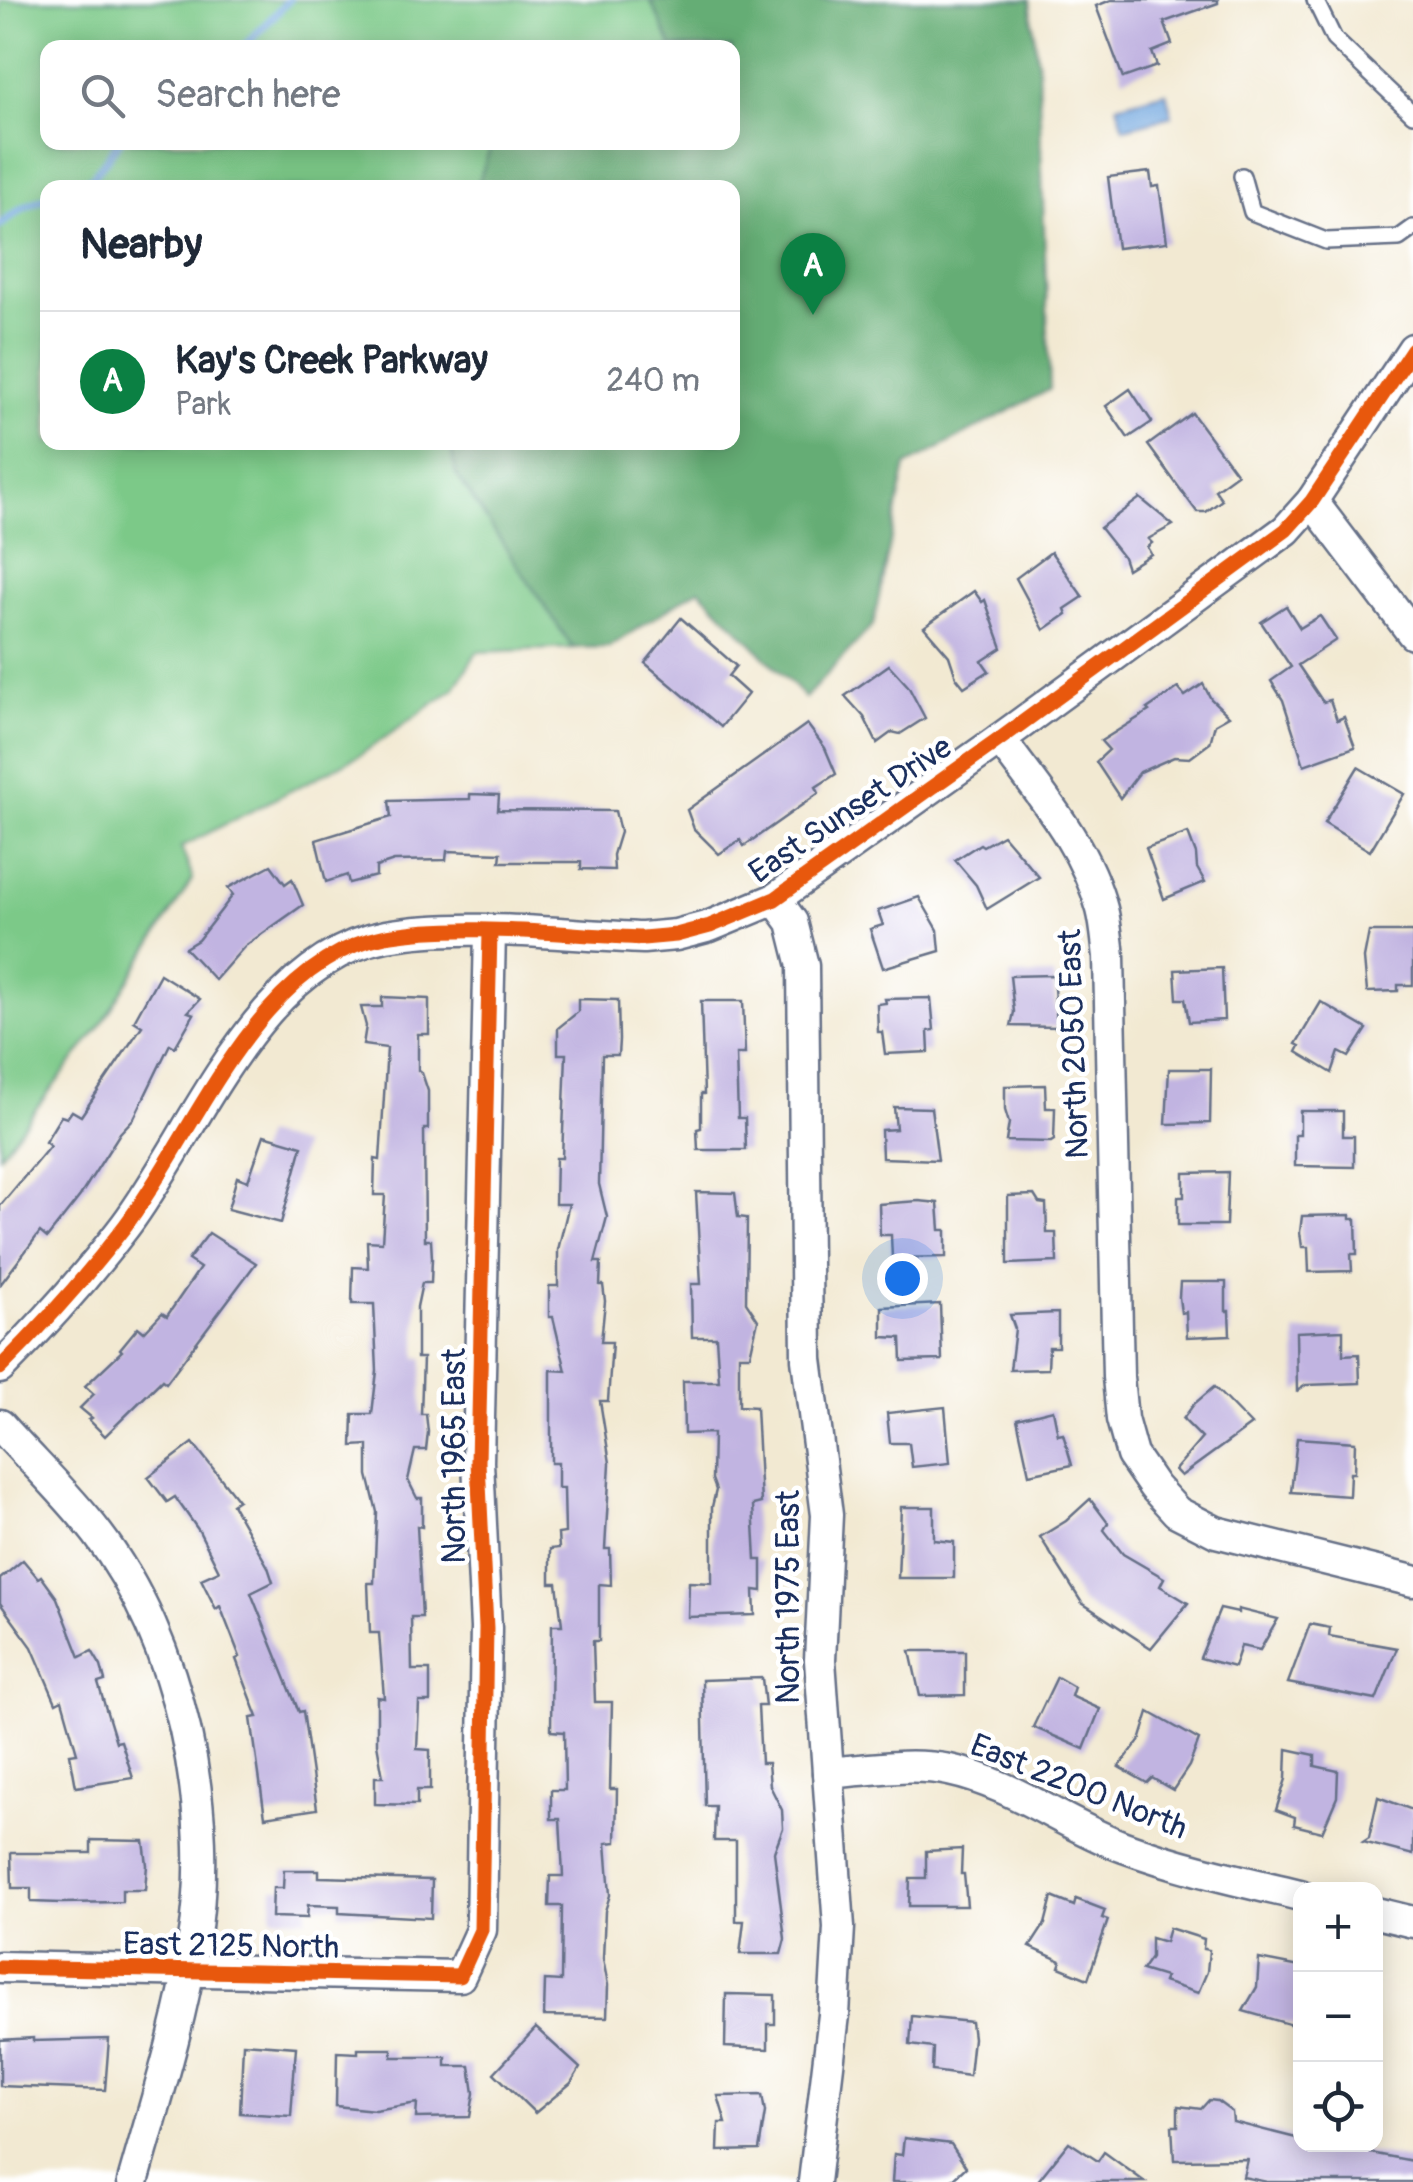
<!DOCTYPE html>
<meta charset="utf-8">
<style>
:root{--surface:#fff;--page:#f2f2f3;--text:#1f2937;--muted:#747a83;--line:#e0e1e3;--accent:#0b8043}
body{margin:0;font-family:Pangolin,sans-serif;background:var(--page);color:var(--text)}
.controls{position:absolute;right:30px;bottom:30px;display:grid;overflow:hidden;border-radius:20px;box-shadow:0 5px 25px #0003}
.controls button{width:90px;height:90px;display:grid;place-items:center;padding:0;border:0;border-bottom:2px solid var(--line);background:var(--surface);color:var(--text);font:50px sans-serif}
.you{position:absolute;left:902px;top:1278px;width:35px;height:35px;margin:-25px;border:8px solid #fff;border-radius:50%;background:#1a73e8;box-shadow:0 0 0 15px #1a73e833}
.badge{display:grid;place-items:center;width:65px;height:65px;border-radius:50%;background:var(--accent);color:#fff;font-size:32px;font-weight:700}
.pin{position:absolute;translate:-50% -82px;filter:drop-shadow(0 2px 5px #0008)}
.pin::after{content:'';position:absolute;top:52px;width:35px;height:30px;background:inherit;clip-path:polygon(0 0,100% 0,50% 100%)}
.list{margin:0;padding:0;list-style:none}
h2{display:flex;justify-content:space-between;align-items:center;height:130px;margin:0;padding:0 40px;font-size:42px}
h2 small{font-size:32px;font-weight:400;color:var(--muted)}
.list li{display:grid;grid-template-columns:65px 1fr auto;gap:30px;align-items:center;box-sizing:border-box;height:140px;padding:0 40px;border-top:2px solid var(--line)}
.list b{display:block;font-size:38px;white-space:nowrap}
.list p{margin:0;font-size:32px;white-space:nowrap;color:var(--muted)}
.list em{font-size:32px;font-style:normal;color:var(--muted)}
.icon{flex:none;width:55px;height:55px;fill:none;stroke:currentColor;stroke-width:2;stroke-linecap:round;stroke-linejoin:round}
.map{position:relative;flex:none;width:1413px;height:2182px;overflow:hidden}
.search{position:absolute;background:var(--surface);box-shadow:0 5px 25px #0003;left:40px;top:40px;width:700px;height:110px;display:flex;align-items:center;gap:25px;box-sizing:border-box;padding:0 35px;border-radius:20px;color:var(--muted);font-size:38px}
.panel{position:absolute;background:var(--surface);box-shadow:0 5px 25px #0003;left:40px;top:180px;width:700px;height:270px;border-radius:20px}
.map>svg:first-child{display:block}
.green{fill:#7cc988;stroke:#4c7c73;stroke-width:2.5;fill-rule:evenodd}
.forest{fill:#65ad74;stroke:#406e69;stroke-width:2.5}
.water{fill:#72a7df;stroke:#466b9e;stroke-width:2.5}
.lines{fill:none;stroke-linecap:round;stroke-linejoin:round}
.stream{stroke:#72a7df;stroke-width:8}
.building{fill:#c1b4e1}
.service-casing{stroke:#667087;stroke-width:20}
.minor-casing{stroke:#667087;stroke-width:35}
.service{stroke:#fff;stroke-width:15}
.minor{stroke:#fff;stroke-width:30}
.cycleway-casing{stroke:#fff;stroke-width:21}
.cycleway{stroke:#e8590c;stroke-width:15}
.labels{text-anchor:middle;stroke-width:9;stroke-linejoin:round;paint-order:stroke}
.street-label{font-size:32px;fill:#1b2f5e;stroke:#fff}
</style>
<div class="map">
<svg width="1413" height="2182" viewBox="0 0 1413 2182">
<rect width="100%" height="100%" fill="#fff"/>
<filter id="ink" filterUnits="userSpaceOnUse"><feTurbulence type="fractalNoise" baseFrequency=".01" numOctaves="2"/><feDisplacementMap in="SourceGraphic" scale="20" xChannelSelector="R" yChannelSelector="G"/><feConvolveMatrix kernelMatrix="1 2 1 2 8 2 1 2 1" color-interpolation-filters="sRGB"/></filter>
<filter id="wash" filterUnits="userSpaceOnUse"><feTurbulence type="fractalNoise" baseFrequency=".0048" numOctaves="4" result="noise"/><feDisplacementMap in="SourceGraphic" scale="40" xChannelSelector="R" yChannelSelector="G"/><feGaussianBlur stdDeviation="2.25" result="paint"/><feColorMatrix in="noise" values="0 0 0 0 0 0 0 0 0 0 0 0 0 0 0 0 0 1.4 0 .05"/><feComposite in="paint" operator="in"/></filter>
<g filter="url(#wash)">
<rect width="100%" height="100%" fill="#f2e9d2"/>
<path class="green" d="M 0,0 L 903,0 L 890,446 L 457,475 L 573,648 L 477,652 L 454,689 L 360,755 L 181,847 L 193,878 L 101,1025 L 0,1155 ZM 48,48 L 732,48 L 732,142 L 48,142 ZM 48,188 L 732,188 L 732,442 L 48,442 Z"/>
<path class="forest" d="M 650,0 L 1030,0 L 1038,66 L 1050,389 L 906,466 L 873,625 L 805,698 L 699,589 L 609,647 L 573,648 L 456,474 L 450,443 L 732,442 L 732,188 L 477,187 L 490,148 L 504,143 L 732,142 L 732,48 L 672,47 Z"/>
<path class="water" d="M 1166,92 L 1172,116 L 1124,128 L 1117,105 Z"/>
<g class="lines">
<g class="stream">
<path d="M 243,48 L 289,0"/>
<path d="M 69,188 L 92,178 L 119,142"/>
<path d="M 0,225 L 24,207 L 48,197"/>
</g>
</g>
<g id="blocks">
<g class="building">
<path d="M 1111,0 L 1218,0 L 1218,3 L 1164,22 L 1172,44 L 1152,52 L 1157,66 L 1123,78 L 1096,6 Z"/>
<path d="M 1150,172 L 1152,187 L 1159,186 L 1167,242 L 1117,248 L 1108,177 Z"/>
<path d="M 1130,389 L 1152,422 L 1128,438 L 1106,406 Z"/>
<path d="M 1192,413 L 1237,474 L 1215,490 L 1222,500 L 1206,512 L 1197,512 L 1148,445 Z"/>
<path d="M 1140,498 L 1173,525 L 1148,539 L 1152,543 L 1147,547 L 1151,554 L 1127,569 L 1123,557 L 1100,528 Z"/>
<path d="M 1051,552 L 1083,597 L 1065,609 L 1067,614 L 1044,630 L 1016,578 Z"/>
<path d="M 974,591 L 982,602 L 985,600 L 1002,648 L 982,661 L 989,671 L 964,687 L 956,677 L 949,656 L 924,627 Z"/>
<path d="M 1286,606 L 1300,628 L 1320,616 L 1336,640 L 1298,665 L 1323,702 L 1330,700 L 1337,720 L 1344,717 L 1355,747 L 1304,765 L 1283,700 L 1271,681 L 1291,667 L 1261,622 Z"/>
<path d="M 681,618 L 736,666 L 728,676 L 748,694 L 721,727 L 645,663 Z"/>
<path d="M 889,665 L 908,686 L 925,718 L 900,734 L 892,732 L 877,743 L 864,717 L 845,696 Z"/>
<path d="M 1203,684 L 1211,699 L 1229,716 L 1215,724 L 1210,743 L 1190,758 L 1174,757 L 1140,772 L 1120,798 L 1096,762 L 1109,750 L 1101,741 L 1149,711 L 1147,709 L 1178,688 L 1185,696 Z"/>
<path d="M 807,724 L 825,748 L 836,774 L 816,787 L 819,793 L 744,846 L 740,840 L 719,854 L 694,829 L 687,810 Z"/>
<path d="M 1358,767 L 1404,794 L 1370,851 L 1324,823 Z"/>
<path d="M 470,794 L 499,795 L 498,810 L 615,811 L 620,832 L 613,855 L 614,870 L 581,869 L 581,862 L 500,862 L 501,853 L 447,851 L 446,860 L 394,861 L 376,867 L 376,876 L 349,883 L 347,875 L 326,882 L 316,840 L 391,817 L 389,801 L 470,799 Z"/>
<path d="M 1188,833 L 1196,854 L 1197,868 L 1205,882 L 1164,899 L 1146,848 Z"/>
<path d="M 1003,835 L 1039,877 L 987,909 L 976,885 L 955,860 L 980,844 L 983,846 Z"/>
<path d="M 271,865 L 285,884 L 292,879 L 303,905 L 245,946 L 215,980 L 185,948 L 198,940 L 233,895 L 228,888 Z"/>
<path d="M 919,897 L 938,930 L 940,951 L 883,968 L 870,929 L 883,925 L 878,911 Z"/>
<path d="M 1369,932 L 1413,932 L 1413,985 L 1398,985 L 1398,991 L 1367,992 L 1364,958 Z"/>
<path d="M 1222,968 L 1224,1020 L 1189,1022 L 1185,999 L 1177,999 L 1175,970 Z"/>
<path d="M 160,974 L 200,999 L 188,1012 L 194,1014 L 175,1047 L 170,1044 L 134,1118 L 120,1133 L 80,1196 L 47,1238 L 40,1232 L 0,1285 L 0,1206 L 50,1146 L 45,1142 L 61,1116 L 67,1118 L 72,1111 L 81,1116 L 142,1026 L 134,1021 Z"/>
<path d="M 1053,975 L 1057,1027 L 1011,1026 L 1014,1012 L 1010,976 Z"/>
<path d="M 382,997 L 429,999 L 429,1034 L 418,1034 L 418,1070 L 422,1073 L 428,1091 L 428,1129 L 424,1129 L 425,1240 L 431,1240 L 432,1258 L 431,1283 L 422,1283 L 417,1307 L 417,1358 L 423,1358 L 421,1414 L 426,1414 L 428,1432 L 426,1450 L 415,1450 L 408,1480 L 417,1498 L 422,1498 L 422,1527 L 417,1526 L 422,1617 L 411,1617 L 412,1670 L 430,1670 L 430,1702 L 419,1702 L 417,1749 L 430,1750 L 430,1790 L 417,1790 L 417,1805 L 375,1804 L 375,1777 L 383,1777 L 377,1744 L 377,1697 L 384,1698 L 379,1633 L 370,1633 L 368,1583 L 374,1583 L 377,1512 L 368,1475 L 368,1445 L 352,1446 L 353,1414 L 372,1414 L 377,1371 L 374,1304 L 352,1304 L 353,1267 L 368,1268 L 367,1241 L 382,1242 L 385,1195 L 374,1195 L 375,1159 L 380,1160 L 387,1048 L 363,1045 L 366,1026 L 361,1007 L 382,1007 Z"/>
<path d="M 931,998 L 934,1030 L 928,1031 L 929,1052 L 885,1054 L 882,1032 L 878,1032 L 877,1004 L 886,1003 L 885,999 Z"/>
<path d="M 578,999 L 618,1000 L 619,1040 L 618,1055 L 602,1055 L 599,1184 L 607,1217 L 595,1262 L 601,1262 L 600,1285 L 603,1285 L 605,1301 L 601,1342 L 612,1342 L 608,1401 L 600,1401 L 610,1463 L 605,1549 L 610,1549 L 611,1585 L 599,1584 L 599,1641 L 593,1641 L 595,1702 L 612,1702 L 610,1789 L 617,1789 L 616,1842 L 606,1843 L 610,1895 L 605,1911 L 603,1959 L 608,1985 L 607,2017 L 544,2016 L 545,1980 L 561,1981 L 562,1906 L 549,1906 L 550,1876 L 563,1876 L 560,1819 L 551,1819 L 551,1790 L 565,1790 L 564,1732 L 551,1731 L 552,1625 L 562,1625 L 557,1583 L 550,1583 L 550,1549 L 559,1548 L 558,1534 L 565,1533 L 564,1488 L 558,1488 L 558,1463 L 551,1463 L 551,1370 L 566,1371 L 553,1317 L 549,1317 L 549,1286 L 558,1286 L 558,1250 L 569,1204 L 555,1204 L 556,1158 L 562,1158 L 566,1054 L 558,1054 L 558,1028 L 578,1012 Z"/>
<path d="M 701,1001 L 743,1001 L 745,1054 L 736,1054 L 738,1118 L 745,1118 L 746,1150 L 698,1150 L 697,1129 L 701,1128 L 701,1094 L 704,1094 Z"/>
<path d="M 1321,1002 L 1367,1029 L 1349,1057 L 1339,1052 L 1332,1073 L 1297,1052 L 1300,1046 L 1296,1044 Z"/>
<path d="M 1169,1069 L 1211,1069 L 1210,1123 L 1166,1124 Z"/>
<path d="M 1045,1085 L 1046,1108 L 1055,1108 L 1054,1140 L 1051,1142 L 1006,1141 L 1009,1123 L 1005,1110 L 1005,1086 Z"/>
<path d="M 894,1107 L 931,1108 L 938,1160 L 882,1158 L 881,1130 L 896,1129 Z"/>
<path d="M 1300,1111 L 1343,1111 L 1343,1136 L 1354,1136 L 1354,1167 L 1295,1166 L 1295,1135 L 1300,1135 Z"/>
<path d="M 264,1135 L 302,1146 L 281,1223 L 228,1209 L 237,1177 L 248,1181 Z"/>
<path d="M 1228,1172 L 1226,1225 L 1178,1225 L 1178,1197 L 1184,1197 L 1184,1173 Z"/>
<path d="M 696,1192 L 735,1193 L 738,1217 L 747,1218 L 746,1302 L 758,1320 L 750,1355 L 739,1355 L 739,1406 L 756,1407 L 761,1503 L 753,1505 L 756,1560 L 762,1560 L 762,1591 L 754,1590 L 755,1615 L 688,1617 L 689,1582 L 712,1583 L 712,1507 L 716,1490 L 712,1479 L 713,1433 L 684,1434 L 683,1381 L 719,1381 L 716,1337 L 692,1337 L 691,1284 L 701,1284 Z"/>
<path d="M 1034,1195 L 1039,1203 L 1046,1204 L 1047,1233 L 1056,1233 L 1057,1262 L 1008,1264 L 1008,1196 Z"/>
<path d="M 919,1201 L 938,1203 L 940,1230 L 946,1230 L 946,1257 L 892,1258 L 891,1235 L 880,1235 L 879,1204 Z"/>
<path d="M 1350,1215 L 1350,1219 L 1356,1219 L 1357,1254 L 1351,1254 L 1352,1271 L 1309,1272 L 1308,1247 L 1302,1247 L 1300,1232 L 1302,1216 Z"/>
<path d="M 209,1233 L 256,1263 L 166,1383 L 162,1380 L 105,1436 L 89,1420 L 92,1418 L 80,1408 L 94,1394 L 85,1386 L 122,1351 L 120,1349 L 138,1327 L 144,1332 L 162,1313 L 167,1316 L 200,1268 L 188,1260 Z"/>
<path d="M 1180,1282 L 1226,1282 L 1226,1311 L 1229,1311 L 1230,1335 L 1187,1337 L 1186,1312 L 1181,1313 L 1179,1297 Z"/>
<path d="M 940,1304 L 942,1360 L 902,1361 L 901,1338 L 882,1337 L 882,1307 Z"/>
<path d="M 1058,1313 L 1058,1347 L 1049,1347 L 1048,1369 L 1010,1370 L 1015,1329 L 1010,1315 Z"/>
<path d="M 1343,1330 L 1343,1355 L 1359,1354 L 1360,1383 L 1306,1385 L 1297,1391 L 1296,1332 Z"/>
<path d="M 1214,1387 L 1251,1425 L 1181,1476 L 1175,1470 L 1202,1438 L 1183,1419 L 1194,1404 Z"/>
<path d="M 945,1407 L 950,1463 L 912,1467 L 909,1443 L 890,1443 L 887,1413 Z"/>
<path d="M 1053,1410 L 1058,1435 L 1063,1434 L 1072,1465 L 1029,1474 L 1017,1419 Z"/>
<path d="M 1297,1438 L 1355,1442 L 1354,1473 L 1350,1473 L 1349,1496 L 1291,1492 Z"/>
<path d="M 193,1443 L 238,1500 L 232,1504 L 268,1567 L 273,1582 L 251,1593 L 299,1712 L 303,1711 L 317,1809 L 265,1817 L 251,1718 L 258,1717 L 236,1659 L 240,1657 L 220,1606 L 216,1609 L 201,1579 L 219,1571 L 199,1531 L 175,1497 L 167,1502 L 148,1477 Z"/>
<path d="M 1090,1499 L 1108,1523 L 1104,1530 L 1123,1554 L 1164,1578 L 1160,1586 L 1188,1603 L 1151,1648 L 1082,1603 L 1040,1537 L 1066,1521 Z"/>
<path d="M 901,1507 L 934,1507 L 934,1540 L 954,1542 L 954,1578 L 898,1578 Z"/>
<path d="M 23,1560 L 38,1578 L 41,1576 L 57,1598 L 80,1657 L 92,1651 L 101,1666 L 105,1681 L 98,1683 L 116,1742 L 121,1741 L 133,1778 L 76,1787 L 70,1754 L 77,1753 L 62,1700 L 56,1703 L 32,1647 L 0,1603 L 0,1579 Z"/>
<path d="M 1220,1609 L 1238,1613 L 1238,1609 L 1278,1619 L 1260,1650 L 1241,1646 L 1234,1667 L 1200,1658 Z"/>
<path d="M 1310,1624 L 1330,1628 L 1329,1636 L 1397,1648 L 1376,1700 L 1288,1683 Z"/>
<path d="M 910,1651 L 965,1651 L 965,1695 L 920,1696 Z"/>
<path d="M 1057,1677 L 1074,1687 L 1071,1696 L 1100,1709 L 1084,1749 L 1033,1727 Z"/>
<path d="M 762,1678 L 765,1706 L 758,1706 L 761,1763 L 768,1763 L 770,1786 L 782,1810 L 783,1828 L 774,1852 L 785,1939 L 781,1954 L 740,1954 L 744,1921 L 736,1921 L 736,1841 L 714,1841 L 715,1806 L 705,1806 L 702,1680 Z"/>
<path d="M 1149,1712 L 1199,1740 L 1189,1766 L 1173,1790 L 1152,1778 L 1147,1783 L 1119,1767 L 1141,1738 Z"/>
<path d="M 1287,1749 L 1315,1755 L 1315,1766 L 1338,1771 L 1337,1797 L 1322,1832 L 1294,1825 L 1295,1817 L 1276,1810 L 1286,1779 Z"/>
<path d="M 1378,1797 L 1413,1810 L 1413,1855 L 1363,1842 L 1369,1838 Z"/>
<path d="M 91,1840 L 144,1841 L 147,1865 L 145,1890 L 122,1890 L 122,1902 L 62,1903 L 31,1902 L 31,1888 L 12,1888 L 11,1853 L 91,1853 Z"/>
<path d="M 962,1849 L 961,1874 L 964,1874 L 967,1906 L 909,1906 L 910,1878 L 926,1878 L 926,1851 Z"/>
<path d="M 284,1870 L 319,1870 L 319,1877 L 432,1880 L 431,1918 L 339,1913 L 339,1906 L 308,1905 L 307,1918 L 272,1917 L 273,1888 L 283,1888 Z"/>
<path d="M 1052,1897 L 1074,1906 L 1076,1899 L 1105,1910 L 1102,1918 L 1108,1920 L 1088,1979 L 1059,1967 L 1061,1961 L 1030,1947 L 1045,1924 Z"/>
<path d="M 1169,1928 L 1204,1939 L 1203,1949 L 1209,1950 L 1207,1972 L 1198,1993 L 1163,1982 L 1165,1977 L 1142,1970 L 1151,1957 L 1151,1938 L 1165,1942 Z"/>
<path d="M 1259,1959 L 1300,1967 L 1300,2016 L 1296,2026 L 1243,2011 L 1257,1987 Z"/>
<path d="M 726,1994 L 775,1995 L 775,2024 L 768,2024 L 768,2049 L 725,2047 Z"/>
<path d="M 912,2016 L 971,2022 L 973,2038 L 969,2076 L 932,2071 L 933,2048 L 910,2045 Z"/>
<path d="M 536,2028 L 580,2068 L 571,2083 L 535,2113 L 494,2073 Z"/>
<path d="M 33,2038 L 33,2041 L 109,2039 L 105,2090 L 0,2086 L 0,2040 Z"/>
<path d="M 243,2043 L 296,2047 L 291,2116 L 240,2113 Z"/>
<path d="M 358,2049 L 392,2049 L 392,2057 L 446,2057 L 446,2066 L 470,2066 L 474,2093 L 470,2117 L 416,2118 L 417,2103 L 375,2110 L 336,2106 L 337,2052 L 358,2053 Z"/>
<path d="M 762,2095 L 765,2112 L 759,2150 L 718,2151 L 719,2123 L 726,2123 L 718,2096 Z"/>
<path d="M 1209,2100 L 1217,2101 L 1232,2112 L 1233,2122 L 1300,2139 L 1300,2144 L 1324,2144 L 1413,2161 L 1413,2182 L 1267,2182 L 1243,2177 L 1247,2159 L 1174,2160 L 1172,2126 L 1178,2126 L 1178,2106 L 1201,2109 Z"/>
<path d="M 904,2138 L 951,2144 L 966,2167 L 950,2182 L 892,2182 L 894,2154 L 902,2155 Z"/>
<path d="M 1069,2142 L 1098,2161 L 1104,2152 L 1145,2182 L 1037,2182 Z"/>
</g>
</g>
</g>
<g filter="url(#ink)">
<use href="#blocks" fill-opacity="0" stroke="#667087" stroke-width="2.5"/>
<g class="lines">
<defs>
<g id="service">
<path d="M 1315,0 L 1334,39 L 1413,114"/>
<path d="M 1242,176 L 1252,212 L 1326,241 L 1399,238 L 1413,228"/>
</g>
<g id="minor">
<path d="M 1312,501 L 1413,634"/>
<path d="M 1000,739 C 1038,792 1085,844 1102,909 C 1106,924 1107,941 1109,956 L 1118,1377 L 1122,1419 L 1132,1455 L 1154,1487 L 1177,1512 L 1216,1532 L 1413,1581"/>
<path d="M 775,899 L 792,922 L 803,966 L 807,1359 L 827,1515 L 820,1660 L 839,1927 L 834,2015 L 814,2182"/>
<path d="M 0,1368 C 44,1324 87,1276 125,1226 C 196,1132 257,960 386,936 C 464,922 563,935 643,938 L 676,935 L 710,926 L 775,899 L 1000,739 L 1286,530 L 1312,501 L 1413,349"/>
<path d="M 0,1425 C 32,1461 68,1495 97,1533 C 180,1641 217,1812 193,1946 C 180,2026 155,2104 133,2182"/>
<path d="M 828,1773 C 867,1770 910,1762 949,1770 C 1012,1783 1064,1825 1124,1847 C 1181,1868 1241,1881 1300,1895"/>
<path d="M 1376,1913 L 1413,1922"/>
<path d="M 0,1967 L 460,1976 L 481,1930 L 486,1628 L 478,1462 L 490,932"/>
</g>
</defs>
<use href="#service" class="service-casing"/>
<use href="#minor" class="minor-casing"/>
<use href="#service" class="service"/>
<use href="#minor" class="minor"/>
<defs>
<g id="cycleway">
<path d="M 0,1368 C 44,1324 87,1276 125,1226 C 196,1132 257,960 386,936 C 464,922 563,935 643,938 L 676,935 L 710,926 L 775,899 L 1000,739 L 1286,530 L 1312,501 L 1413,349"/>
<path d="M 0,1967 L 460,1976 L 481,1930 L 486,1628 L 478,1462 L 490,932"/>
</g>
</defs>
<use href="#cycleway" class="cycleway-casing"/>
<use href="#cycleway" class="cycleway"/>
</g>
</g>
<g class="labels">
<g class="street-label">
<text transform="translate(850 809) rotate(-34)" y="11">East Sunset Drive</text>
<text transform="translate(1073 1044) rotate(-92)" y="11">North 2050 East</text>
<text transform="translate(454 1456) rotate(-90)" y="11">North 1965 East</text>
<text transform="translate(788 1597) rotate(-90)" y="11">North 1975 East</text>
<text transform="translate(1079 1786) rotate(22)" y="11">East 2200 North</text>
<text transform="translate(231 1945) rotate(1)" y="11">East 2125 North</text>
</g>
</g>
</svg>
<div class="controls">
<button>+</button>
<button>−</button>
<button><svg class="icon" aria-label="locate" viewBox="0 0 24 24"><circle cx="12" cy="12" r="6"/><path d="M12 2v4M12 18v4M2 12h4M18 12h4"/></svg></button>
</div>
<div class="you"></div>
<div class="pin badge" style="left:813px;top:315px">A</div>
<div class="search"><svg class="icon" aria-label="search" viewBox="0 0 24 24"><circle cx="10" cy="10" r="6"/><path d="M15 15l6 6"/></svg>Search here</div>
<section class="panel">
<h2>Nearby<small></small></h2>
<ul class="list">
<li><span class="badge">A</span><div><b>Kay's Creek Parkway</b><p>Park</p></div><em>240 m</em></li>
</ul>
</section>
</div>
